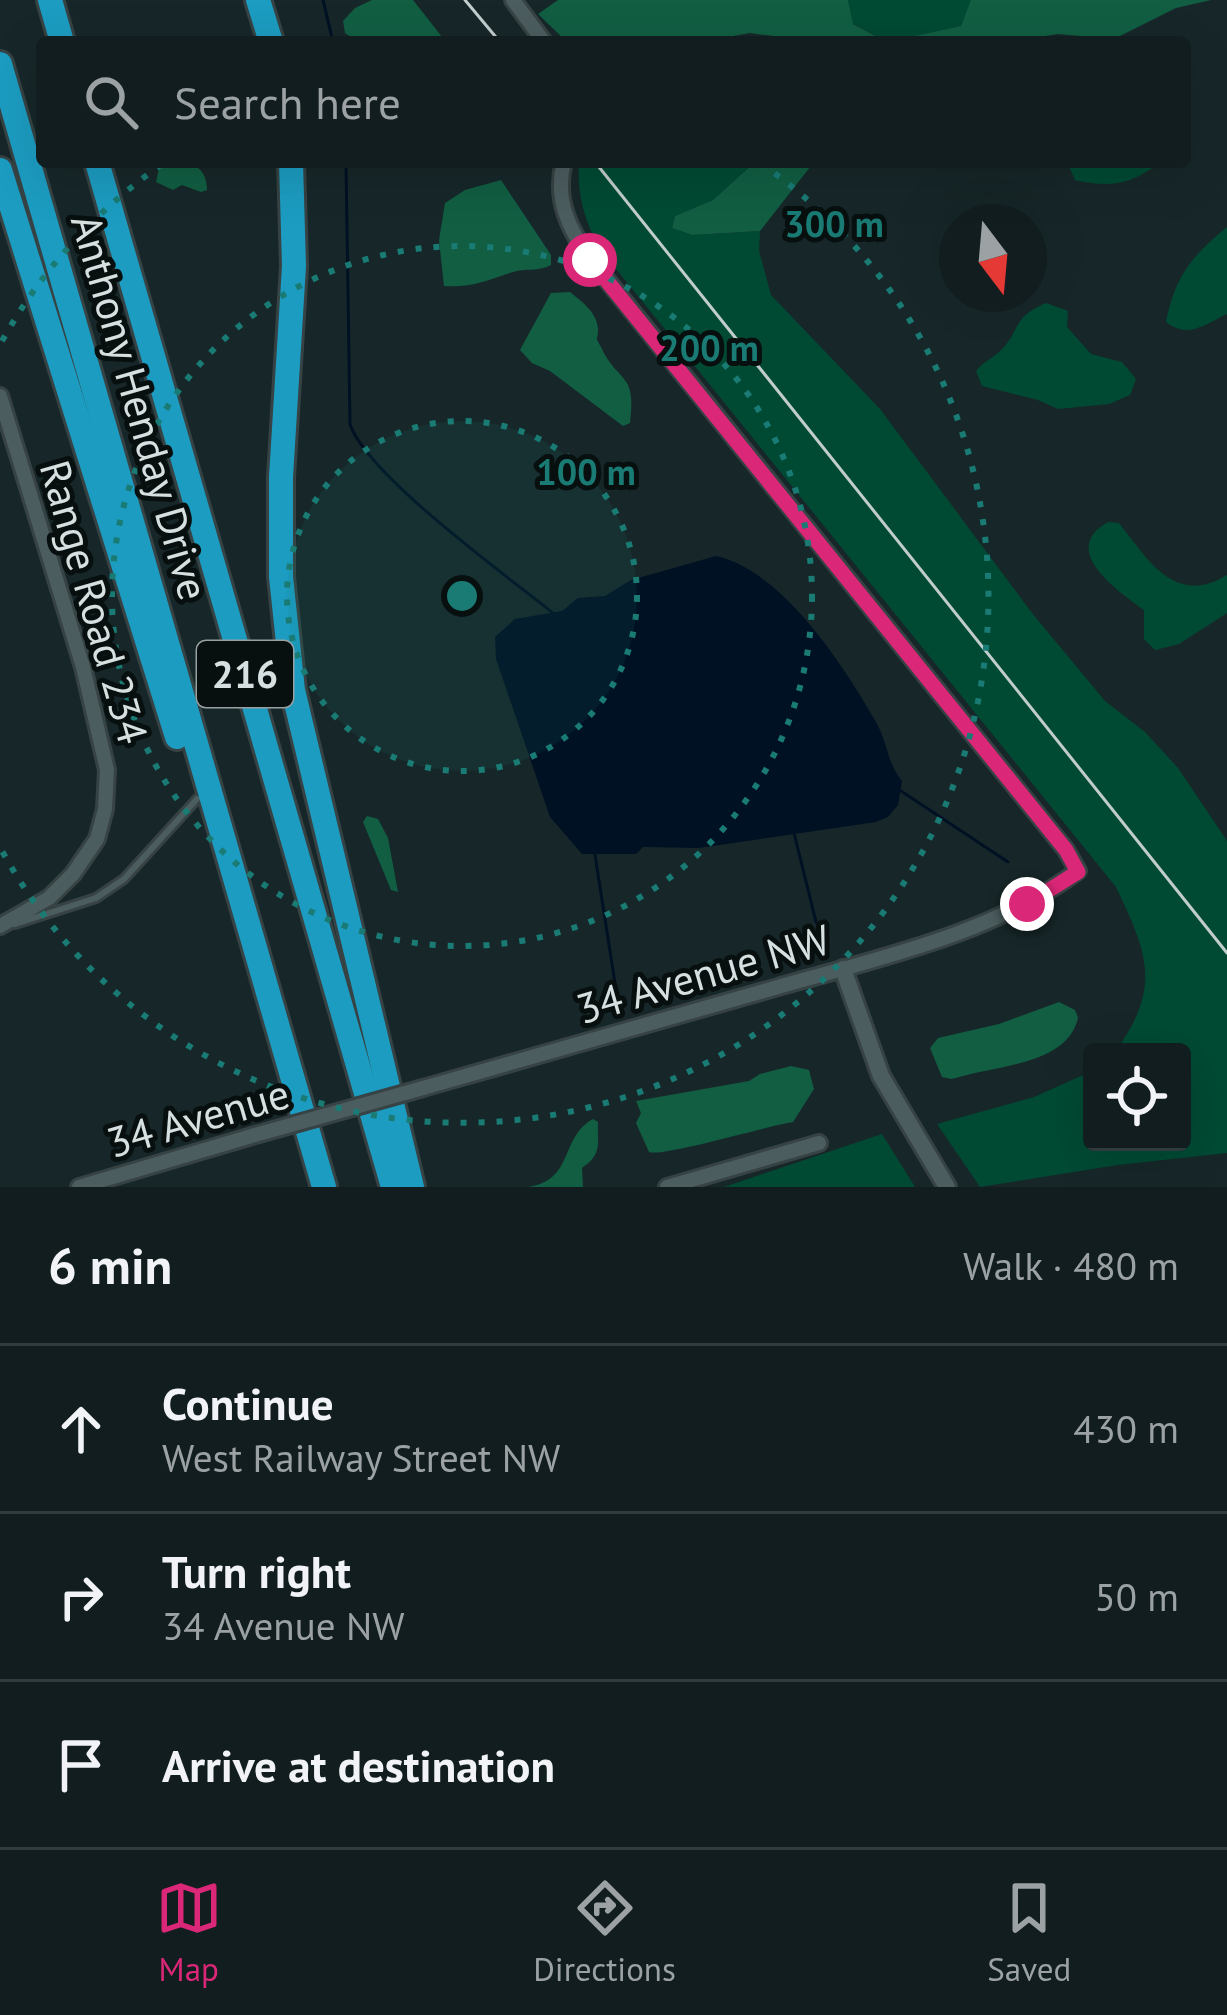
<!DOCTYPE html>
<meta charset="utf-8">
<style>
:root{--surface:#111d1f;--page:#1a2628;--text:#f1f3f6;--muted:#9ca2a4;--line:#303b3d;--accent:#db2777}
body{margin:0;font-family:"PT Sans",sans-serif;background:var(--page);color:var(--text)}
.controls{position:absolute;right:36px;bottom:36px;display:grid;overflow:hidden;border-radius:12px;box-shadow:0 12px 48px #0002}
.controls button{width:108px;height:108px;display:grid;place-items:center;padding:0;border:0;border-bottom:3px solid var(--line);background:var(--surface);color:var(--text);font:60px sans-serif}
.compass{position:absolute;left:939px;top:204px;width:108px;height:108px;border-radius:50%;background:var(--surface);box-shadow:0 12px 48px #0002;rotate:164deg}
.stop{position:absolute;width:36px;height:36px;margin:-27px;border:9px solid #db2777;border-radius:50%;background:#fff}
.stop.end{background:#db2777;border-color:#fff;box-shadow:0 3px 12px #0008}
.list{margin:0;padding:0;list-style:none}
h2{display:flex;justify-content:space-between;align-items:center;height:156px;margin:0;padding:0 48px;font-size:51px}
h2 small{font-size:39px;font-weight:400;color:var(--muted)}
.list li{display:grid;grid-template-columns:78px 1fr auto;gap:36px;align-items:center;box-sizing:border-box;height:168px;padding:0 48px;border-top:3px solid var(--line)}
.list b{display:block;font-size:45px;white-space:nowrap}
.list p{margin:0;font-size:39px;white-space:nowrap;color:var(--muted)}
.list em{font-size:39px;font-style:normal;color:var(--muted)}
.icon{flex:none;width:66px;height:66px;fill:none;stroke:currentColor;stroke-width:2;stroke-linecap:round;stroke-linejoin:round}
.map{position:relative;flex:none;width:1227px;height:1187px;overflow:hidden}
.search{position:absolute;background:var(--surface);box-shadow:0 12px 48px #0002;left:36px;right:36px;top:36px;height:132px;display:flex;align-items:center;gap:30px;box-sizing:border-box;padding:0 42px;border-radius:12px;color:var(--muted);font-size:45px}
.sheet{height:660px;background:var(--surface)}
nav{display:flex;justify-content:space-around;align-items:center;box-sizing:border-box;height:168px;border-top:3px solid var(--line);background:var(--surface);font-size:33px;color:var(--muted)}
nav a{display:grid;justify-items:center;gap:6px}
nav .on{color:var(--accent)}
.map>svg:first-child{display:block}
.green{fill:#004a33}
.forest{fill:#115e43}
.water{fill:#001124}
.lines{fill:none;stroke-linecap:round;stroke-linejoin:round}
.stream{stroke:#001124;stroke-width:3}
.service-casing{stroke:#364243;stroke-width:12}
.minor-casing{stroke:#364243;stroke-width:20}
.tertiary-casing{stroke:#364243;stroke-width:22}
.motorway-casing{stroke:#364243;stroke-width:30}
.service{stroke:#4c5d5f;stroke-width:6}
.minor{stroke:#4c5d5f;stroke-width:14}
.tertiary{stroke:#4c5d5f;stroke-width:16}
.motorway{stroke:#1c9cc1;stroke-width:24}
.rail{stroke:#c1cccd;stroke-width:3}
.minor-bridge-casing{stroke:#364243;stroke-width:20;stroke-linecap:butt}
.minor-bridge{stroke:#4c5d5f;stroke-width:14}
.route{stroke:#db2777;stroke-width:15}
.ring{fill:none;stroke:#197b74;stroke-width:6;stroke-dasharray:6 12}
.labels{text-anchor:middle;stroke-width:10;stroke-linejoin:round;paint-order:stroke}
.shield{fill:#080f0f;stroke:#98a1a2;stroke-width:3}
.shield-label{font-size:39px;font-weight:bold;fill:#d6e0e1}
.street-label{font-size:42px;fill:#d6e0e1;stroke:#080f0f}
.centre{fill:#197b74;stroke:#080f0f;stroke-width:6}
.ring-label{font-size:36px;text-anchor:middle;font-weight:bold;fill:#197b74;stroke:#080f0f;stroke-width:10;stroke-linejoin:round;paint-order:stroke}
</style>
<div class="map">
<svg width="1227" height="1187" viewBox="0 0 1227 1187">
<rect width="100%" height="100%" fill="#172729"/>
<g class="green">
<path d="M 848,0 L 971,0 L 971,3 L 961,26 L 906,38 L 904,42 L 887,42 L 852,23 Z"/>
<path d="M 579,162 L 606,162 L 612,168 L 619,162 L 755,162 L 713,200 L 675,216 L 672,228 L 692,235 L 760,231 L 759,251 L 771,295 L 880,409 L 1032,613 L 1105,701 L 1145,732 L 1178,768 L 1227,841 L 1227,1153 L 1118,1165 L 980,1187 L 937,1124 L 1034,1097 L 1092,1071 L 1092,1142 L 1182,1142 L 1182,1052 L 1115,1052 C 1162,987 1148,954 1116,887 L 600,249 C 584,219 577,196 579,162 Z"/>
<path d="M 1067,162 L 1160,162 C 1132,185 1109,188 1075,180 Z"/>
<path d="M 1227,227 L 1227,314 C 1204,325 1188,339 1166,322 C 1175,276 1192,256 1227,227 Z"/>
<path d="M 1046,303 L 1068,311 L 1067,327 L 1091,354 L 1122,362 L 1136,379 L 1130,395 L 1109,404 L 1058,409 L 1038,400 L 982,386 L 976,371 C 983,362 991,359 999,352 C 1022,331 1010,318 1046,303 Z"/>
<path d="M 1108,522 L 1119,523 C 1148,560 1175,607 1227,575 L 1227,613 L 1179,644 L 1155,650 L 1144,639 L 1144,610 C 1118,591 1058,550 1108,522 Z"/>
<path d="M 882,1134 L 915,1187 L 724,1187 Z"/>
</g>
<g class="forest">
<path d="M 372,0 L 413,0 L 446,42 L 358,42 L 345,33 L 343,21 L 355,8 Z"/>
<path d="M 558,0 L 848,0 L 853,24 L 887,42 L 817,42 L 750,33 L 699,42 L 567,42 L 538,14 Z"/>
<path d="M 971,0 L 1211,0 L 1176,8 L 1114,39 L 1058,34 L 1006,42 L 904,42 L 905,38 L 961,26 Z"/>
<path d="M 173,162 C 192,162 207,167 207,190 L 201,192 L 182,185 L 173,190 L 156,182 L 159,168 Z"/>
<path d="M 755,162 L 814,162 L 760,231 L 692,235 L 672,228 L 675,216 L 713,200 Z"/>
<path d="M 501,180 L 551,255 L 551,265 C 537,272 526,268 513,272 C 488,280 471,288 444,286 L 439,240 L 445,203 L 465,190 Z"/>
<path d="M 570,292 C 582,302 597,312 598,329 C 598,343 594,334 601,347 C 618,384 637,371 630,423 L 623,426 L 550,371 L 532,363 L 520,350 L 551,293 Z"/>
<path d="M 367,816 L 378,819 L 388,838 L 398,892 L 391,890 L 363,822 Z"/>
<path d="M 1059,1002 L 1075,1010 L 1078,1018 C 1067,1066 994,1065 952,1079 L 942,1077 L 930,1048 L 938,1038 L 999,1024 Z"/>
<path d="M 791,1066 L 809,1070 L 814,1089 L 793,1122 C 767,1126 664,1157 649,1152 L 636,1123 L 641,1113 L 636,1101 L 749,1081 L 760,1074 Z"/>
<path d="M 593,1119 L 598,1122 C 597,1145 603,1153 582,1168 L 583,1187 L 528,1187 C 575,1180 559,1138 593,1119 Z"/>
</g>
<path class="water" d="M 716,556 C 782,570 844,666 876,722 C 888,743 887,763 902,781 L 898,805 L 888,817 L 876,822 L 699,848 L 643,847 L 636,854 L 582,854 L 550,817 L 496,659 L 495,637 L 515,619 L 562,611 L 578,598 L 605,596 L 631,580 Z"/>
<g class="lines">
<g class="stream">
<path d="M 323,0 L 333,42"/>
<path d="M 346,162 L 350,424 C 366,474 507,576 553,613"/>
<path d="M 901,791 L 1008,862"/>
<path d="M 794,833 L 816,922"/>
<path d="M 595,855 L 615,983"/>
</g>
<defs>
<path id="service" d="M 15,924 L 96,898 L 124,879 L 197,799"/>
<g id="minor">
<path d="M 513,0 L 544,42"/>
<path d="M 0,396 L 83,667 L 107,770 L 105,809 L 97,839 L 73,874 L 49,898 L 0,926"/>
<path d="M 423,1088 C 541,1054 660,1021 778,987 C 879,958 992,934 1078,871 L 1066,850 L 590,259 C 569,229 554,199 564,162"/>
<path d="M 79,1187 L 255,1135"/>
<path d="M 667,1187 L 819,1143"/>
</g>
<path id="tertiary" d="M 843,969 L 881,1076 L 947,1187"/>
<g id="motorway">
<path d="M 50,0 L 62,42"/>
<path d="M 258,0 L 271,42"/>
<path d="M 0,64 L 324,1187"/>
<path d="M 97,162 L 393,1187"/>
<path d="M 291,162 L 294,266 L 281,477 L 281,577 L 293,690 L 412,1187"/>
<path d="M 0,170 L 177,737"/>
</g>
</defs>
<use href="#service" class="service-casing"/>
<use href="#minor" class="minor-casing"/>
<use href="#tertiary" class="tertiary-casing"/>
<use href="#motorway" class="motorway-casing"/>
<use href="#service" class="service"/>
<use href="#minor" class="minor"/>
<use href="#tertiary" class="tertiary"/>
<use href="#motorway" class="motorway"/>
<g class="rail">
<path d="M 465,0 L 500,42"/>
<path d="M 595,162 L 1227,953"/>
</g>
<defs>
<path id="minor-bridge" d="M 255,1135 L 423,1088"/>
</defs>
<use href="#minor-bridge" class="minor-bridge-casing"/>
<use href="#minor-bridge" class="minor-bridge"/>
</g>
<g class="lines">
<path class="route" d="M 590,260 L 1066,850 L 1078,872 L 1027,904"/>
</g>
<circle cx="462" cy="596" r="175" fill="#197b74" fill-opacity=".12"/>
<g class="ring">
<circle cx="462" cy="596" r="175"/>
<circle cx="462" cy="596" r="350"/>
<path d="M2 341A526 526 0 0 1 164 163M760 163A526 526 0 1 1 2 851"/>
</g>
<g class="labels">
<rect class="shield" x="197" y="641" width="96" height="66" rx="9"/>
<g class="shield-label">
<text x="245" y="688">216</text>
</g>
<g class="street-label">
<text transform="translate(140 407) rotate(74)" y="15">Anthony Henday Drive</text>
<text transform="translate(94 602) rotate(74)" y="15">Range Road 234</text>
<text transform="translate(703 974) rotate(-16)" y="15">34 Avenue NW</text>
<text transform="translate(198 1118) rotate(-16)" y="15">34 Avenue</text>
</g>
</g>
<circle cx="462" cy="596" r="18" class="centre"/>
<g class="ring-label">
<text x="834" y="237">300 m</text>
<text x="709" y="361">200 m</text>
<text x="586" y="485">100 m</text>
</g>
</svg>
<div class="controls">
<button><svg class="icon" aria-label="locate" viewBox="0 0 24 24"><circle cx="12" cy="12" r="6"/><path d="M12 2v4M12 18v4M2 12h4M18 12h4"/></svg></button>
</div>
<svg class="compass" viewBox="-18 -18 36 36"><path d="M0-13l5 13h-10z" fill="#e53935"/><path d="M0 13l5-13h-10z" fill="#9ca2a4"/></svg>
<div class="stop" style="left:590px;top:260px"></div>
<div class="stop end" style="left:1027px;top:904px"></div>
<div class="search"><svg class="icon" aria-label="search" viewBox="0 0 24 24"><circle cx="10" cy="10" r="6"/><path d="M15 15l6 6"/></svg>Search here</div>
</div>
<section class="sheet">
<h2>6 min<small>Walk · 480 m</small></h2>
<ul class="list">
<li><svg class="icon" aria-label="ahead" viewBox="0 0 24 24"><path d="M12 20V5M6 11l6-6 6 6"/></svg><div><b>Continue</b><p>West Railway Street NW</p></div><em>430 m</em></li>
<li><svg class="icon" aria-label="right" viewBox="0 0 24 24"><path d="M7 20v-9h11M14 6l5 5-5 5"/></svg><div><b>Turn right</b><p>34 Avenue NW</p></div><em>50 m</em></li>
<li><svg class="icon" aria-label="arrive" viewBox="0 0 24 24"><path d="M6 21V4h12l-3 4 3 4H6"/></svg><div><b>Arrive at destination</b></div></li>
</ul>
</section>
<nav>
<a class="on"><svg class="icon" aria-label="map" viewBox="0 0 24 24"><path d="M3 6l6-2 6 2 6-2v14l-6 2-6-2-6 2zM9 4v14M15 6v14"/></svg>Map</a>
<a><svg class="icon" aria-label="directions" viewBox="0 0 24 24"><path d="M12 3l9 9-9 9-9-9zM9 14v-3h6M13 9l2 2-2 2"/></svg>Directions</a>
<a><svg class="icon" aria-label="saved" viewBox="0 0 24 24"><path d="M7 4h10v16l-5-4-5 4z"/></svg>Saved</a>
</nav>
